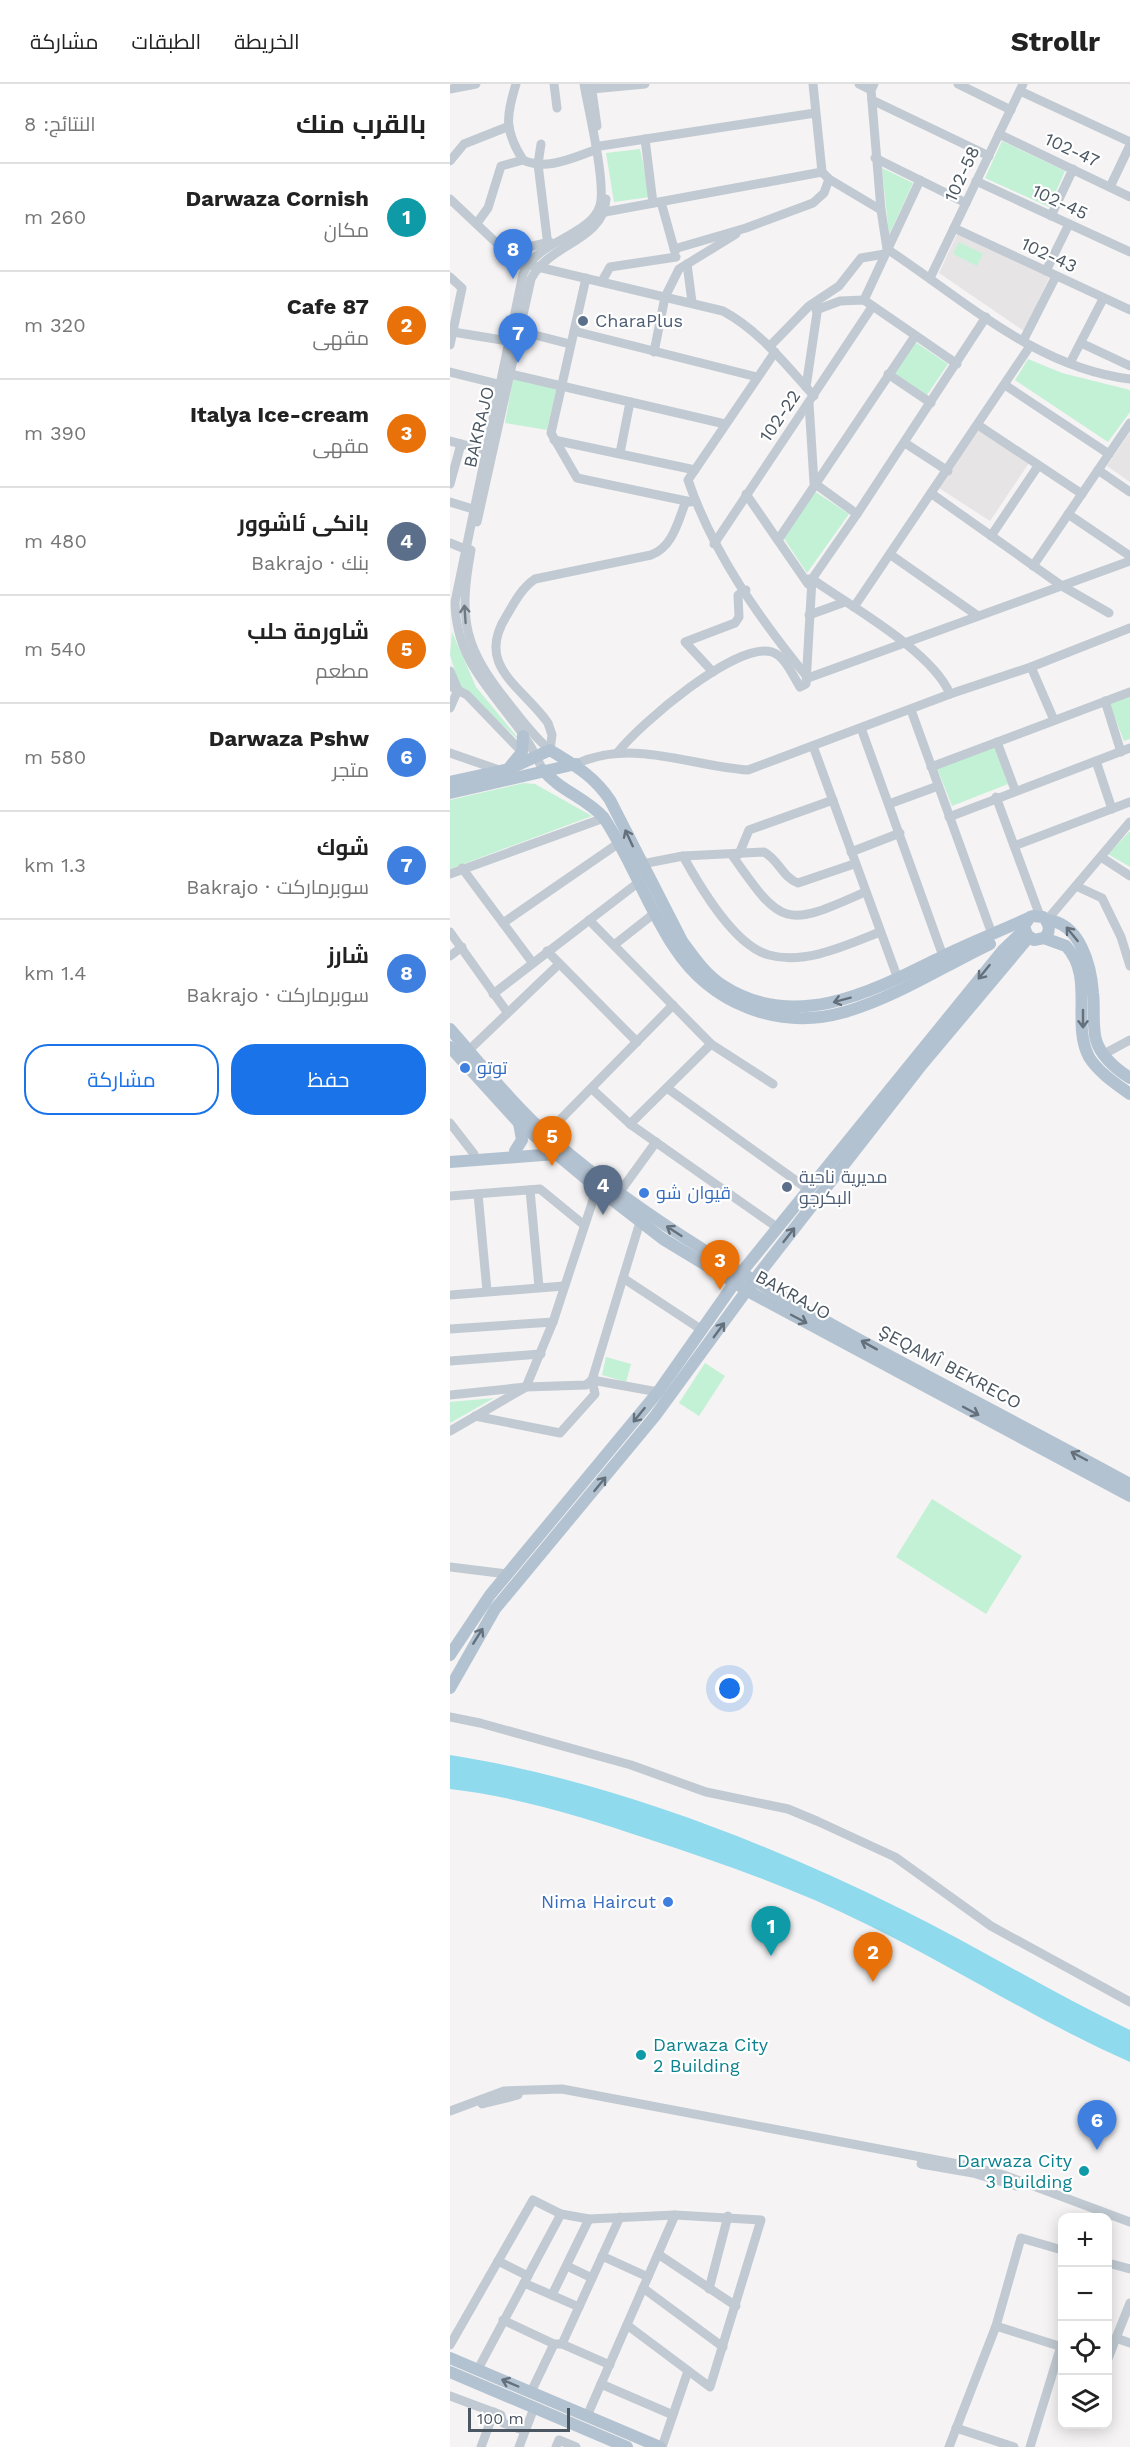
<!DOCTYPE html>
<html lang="ar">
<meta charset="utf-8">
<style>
:root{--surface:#fff;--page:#f6f6f6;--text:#222;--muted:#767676;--line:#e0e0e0;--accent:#1a73e8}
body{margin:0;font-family:"Work Sans",Cairo,sans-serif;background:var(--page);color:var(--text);direction:rtl}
.controls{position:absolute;right:18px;bottom:18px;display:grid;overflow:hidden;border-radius:12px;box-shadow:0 3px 15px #0003}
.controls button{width:54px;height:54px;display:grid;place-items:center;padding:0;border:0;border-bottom:2px solid var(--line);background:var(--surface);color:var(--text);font:30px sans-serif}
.scale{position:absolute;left:18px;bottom:15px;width:102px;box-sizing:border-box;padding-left:6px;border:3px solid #4a5661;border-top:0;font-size:16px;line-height:21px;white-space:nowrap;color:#4a5661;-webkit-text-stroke:4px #fff;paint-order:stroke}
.you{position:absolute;left:280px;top:1605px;width:21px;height:21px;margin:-15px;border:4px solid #fff;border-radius:50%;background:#1a73e8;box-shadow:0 0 0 9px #1a73e833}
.badge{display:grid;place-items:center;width:39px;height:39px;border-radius:50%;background:var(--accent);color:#fff;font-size:20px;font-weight:700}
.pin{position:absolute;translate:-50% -50px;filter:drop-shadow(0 2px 3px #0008)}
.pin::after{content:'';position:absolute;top:32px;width:21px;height:18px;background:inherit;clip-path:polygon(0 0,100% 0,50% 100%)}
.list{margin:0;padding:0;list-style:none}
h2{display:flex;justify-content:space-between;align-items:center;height:78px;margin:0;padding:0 24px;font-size:26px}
h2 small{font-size:20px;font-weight:400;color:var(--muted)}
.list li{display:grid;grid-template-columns:39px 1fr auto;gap:18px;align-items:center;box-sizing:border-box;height:108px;padding:0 24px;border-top:2px solid var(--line)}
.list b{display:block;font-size:22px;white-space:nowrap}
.list p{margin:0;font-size:20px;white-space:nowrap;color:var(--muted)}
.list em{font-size:20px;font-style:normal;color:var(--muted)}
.actions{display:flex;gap:12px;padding:18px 24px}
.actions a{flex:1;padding:14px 0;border:2px solid var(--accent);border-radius:24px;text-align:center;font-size:21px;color:var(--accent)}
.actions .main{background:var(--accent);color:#fff}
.icon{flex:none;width:33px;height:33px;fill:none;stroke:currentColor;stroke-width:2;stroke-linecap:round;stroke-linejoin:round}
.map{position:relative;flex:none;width:680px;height:2363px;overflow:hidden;direction:ltr}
header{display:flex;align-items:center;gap:36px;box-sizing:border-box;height:84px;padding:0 30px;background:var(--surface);border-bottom:2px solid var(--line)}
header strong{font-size:28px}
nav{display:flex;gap:33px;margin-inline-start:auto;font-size:21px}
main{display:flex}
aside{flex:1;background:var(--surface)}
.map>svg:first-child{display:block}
.education{fill:#e6e4e5}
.green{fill:#c3f1d5}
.water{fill:#90daee}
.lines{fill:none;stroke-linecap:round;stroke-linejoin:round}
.minor{stroke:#c1cad2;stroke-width:9}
.major{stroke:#b3c2d1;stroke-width:12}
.oneway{stroke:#6e7983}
.oneway2{stroke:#64717d}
.service-dot{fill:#5c6f8a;stroke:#fff;stroke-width:2}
.shop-dot{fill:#3f7fe0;stroke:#fff;stroke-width:2}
.culture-dot{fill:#0f9aa8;stroke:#fff;stroke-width:2}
.labels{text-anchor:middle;stroke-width:4.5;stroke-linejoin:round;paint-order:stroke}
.street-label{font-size:18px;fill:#4a5661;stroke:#fff}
.service-label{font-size:18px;fill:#4e5e75;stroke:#fff;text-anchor:start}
.shop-label{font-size:18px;fill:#366cbe;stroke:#fff;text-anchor:start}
.culture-label{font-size:18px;fill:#0d838f;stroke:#fff;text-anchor:start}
</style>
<header>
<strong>Strollr</strong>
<nav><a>الخريطة</a><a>الطبقات</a><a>مشاركة</a></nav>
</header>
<main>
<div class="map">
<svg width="680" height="2363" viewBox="0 0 680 2363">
<rect width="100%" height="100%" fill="#f5f3f3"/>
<g class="education">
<path d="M 508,148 L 600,192 L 574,247 L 489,189 Z"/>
<path d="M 529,346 L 579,379 L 540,437 L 489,404 Z"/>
<path d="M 680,348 L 680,398 L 657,382 Z"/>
</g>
<g class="green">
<path d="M 552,57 L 615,87 L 599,123 L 535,94 Z"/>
<path d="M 190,65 L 200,113 L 164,118 L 156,69 Z"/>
<path d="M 432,84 L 463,99 L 439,151 Z"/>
<path d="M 509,158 L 533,170 L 527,182 L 503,170 Z"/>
<path d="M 465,258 L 498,280 L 477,311 L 444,289 Z"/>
<path d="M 578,275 L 612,289 L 680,306 L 680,328 L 658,358 L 565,296 Z"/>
<path d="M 63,295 L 107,303 L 97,346 L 55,339 Z"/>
<path d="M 364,407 L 399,430 L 357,489 L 333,453 Z"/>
<path d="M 2,548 L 26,603 L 73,660 L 9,601 L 0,571 Z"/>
<path d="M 680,611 L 680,655 L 674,657 L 659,619 Z"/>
<path d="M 544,662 L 558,700 L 502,722 L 487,684 Z"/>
<path d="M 74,699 L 85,700 L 142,732 L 0,785 L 0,716 Z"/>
<path d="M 680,747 L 680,783 L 658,770 Z"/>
<path d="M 156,1273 L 181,1280 L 176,1298 L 152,1291 Z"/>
<path d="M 255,1279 L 275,1292 L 249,1332 L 229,1319 Z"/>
<path d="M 44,1314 L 0,1339 L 0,1318 Z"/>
<path d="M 482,1415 L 572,1472 L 536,1530 L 446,1473 Z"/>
</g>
<path class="water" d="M 0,1671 C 153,1695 312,1756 451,1825 C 528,1863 602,1909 680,1946 L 680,1978 C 589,1938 506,1884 418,1841 C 348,1806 272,1779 198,1755 C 133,1733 68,1713 0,1705 Z"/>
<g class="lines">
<g class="minor">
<path d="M 66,0 C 56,32 54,46 73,76 C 96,87 122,74 145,66"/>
<path d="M 104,0 L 107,24"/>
<path d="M 141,0 L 147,42"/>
<path d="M 363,0 L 372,88 L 379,95 L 431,126"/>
<path d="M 409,0 L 421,6"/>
<path d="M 424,0 L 421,6 L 431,126 L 437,165 C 513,215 586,284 680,295"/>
<path d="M 508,0 L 561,26"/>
<path d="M 0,5 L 26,0"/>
<path d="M 142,5 L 195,0"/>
<path d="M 570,7 L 680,58"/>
<path d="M 422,16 L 539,72"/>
<path d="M 549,50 L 680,113"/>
<path d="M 195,55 L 203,119"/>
<path d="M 91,60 L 88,80 L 98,162"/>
<path d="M 150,62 L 365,29"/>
<path d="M 425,74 L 516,119"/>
<path d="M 0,77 L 14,60 L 57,43"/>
<path d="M 526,97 L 680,168"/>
<path d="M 660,103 L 680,61"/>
<path d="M 0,115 L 70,181"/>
<path d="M 211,118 L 225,168"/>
<path d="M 155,128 L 372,88"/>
<path d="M 601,132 L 623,85"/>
<path d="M 27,139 L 38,124 L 51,82 L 73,76"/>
<path d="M 504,144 L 680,226"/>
<path d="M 224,165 L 296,144 L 363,119 L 374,109 L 379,95"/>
<path d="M 56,168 L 100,158"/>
<path d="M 67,178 L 273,227 C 310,247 336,281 364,312"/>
<path d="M 237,180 L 242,218"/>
<path d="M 596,187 L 619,140"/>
<path d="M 0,193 L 12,204 L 0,261"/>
<path d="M 136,194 L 101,349 L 127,394 L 241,418"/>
<path d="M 480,194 L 573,0"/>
<path d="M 152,197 L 160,183 L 226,173"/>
<path d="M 414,216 L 470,96"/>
<path d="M 366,226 L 390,217 L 414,216 L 507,280"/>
<path d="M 69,247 L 120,260"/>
<path d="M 124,247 L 307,293"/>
<path d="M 3,248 L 58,257"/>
<path d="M 573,257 L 606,192"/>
<path d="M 631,259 L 680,282"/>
<path d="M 320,262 L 359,222 L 389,202 L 411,174 L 435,170"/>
<path d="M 204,268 L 215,213 L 229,185 L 286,150"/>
<path d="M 325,268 L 238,396 C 263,469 309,534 358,594"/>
<path d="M 620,279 L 653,215"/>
<path d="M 0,288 L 48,300"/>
<path d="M 60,290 L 275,340"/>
<path d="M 438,290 L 481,319"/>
<path d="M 555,301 L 659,370"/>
<path d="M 356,303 L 368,222"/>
<path d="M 359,319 L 364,399 L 407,430"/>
<path d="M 528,341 L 632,410"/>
<path d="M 104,356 L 245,386"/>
<path d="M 0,357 L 35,366"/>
<path d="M 455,359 L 498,387"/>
<path d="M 170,369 L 180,318"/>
<path d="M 648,386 L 680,408"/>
<path d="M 0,400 L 11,360"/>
<path d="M 296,410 L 358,500"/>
<path d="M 482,410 L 612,502 L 659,529"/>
<path d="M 0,418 L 23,425"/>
<path d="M 618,430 L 680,472"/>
<path d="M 27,438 L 81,195 C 98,160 154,157 156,115"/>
<path d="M 541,452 L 588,382"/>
<path d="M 328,456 L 465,252"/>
<path d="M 0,459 L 15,465"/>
<path d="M 264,460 L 422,223"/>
<path d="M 21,466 C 8,537 14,564 60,621 C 72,636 84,653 100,666"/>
<path d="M 441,471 L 528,532"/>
<path d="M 583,482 L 680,339"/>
<path d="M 358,495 L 362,495 C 400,522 482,567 500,610"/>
<path d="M 404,523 L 580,262"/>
<path d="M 359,531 L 395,518"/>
<path d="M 581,583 L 604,636"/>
<path d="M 0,587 L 8,606 L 0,624"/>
<path d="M 263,588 L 235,558 L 285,539 L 289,533 L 288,511 L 296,506"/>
<path d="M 358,594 L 680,477"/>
<path d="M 0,602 L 17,611 L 72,668"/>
<path d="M 655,617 L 671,668"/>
<path d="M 461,626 L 542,850"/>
<path d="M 411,644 L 493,872"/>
<path d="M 547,658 L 565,706"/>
<path d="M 363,662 L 448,895"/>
<path d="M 100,666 L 102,651 L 98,639 C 72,602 24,582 57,531 C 65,517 72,504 85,495 L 201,471 C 223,463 228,437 236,417"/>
<path d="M 168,668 C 190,640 286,557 322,568 C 335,572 343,592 350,603 L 356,600 L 362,495 L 407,430 L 536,233"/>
<path d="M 0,669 L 52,687"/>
<path d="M 646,677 L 662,725"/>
<path d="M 126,680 C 182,654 240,682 298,686 L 500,610 L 581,583 L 680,544"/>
<path d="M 481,683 L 680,608"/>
<path d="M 93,686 C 88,677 84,667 78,658 C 46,609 6,581 5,518 L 73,190 C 82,170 100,162 118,152 C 130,145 144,137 149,124 C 158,106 138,24 134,0"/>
<path d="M 546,713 L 590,832"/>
<path d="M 439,720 L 488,702"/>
<path d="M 499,733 L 680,664"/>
<path d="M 564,762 L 680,718"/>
<path d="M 401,768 L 450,749"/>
<path d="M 289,770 L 299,746 L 383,716"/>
<path d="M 282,771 C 332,843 335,844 415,808"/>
<path d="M 233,772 C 249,801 284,862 319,871 C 355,881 397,861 430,848"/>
<path d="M 651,773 L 680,792"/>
<path d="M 192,780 L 233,772 L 314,768 C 328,775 333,794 348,799 L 404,780"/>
<path d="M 12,784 L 82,878"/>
<path d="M 0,790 L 154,734"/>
<path d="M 626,802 L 652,814 L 671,853 L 680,882"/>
<path d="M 139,836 L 261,960 L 323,1000"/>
<path d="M 597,836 L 680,738"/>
<path d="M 53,839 L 169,759"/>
<path d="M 0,848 L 57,928"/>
<path d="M 164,861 L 206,828"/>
<path d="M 97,867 L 187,958"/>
<path d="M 0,872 L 12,863"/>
<path d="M 43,910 L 189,798"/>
<path d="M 18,967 L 109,880"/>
<path d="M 654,970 L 680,956"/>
<path d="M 217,1004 L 359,1106"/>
<path d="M 142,1005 L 180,1040 L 328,1144"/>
<path d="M 0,1039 L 24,1070"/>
<path d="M 180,1040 L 261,960"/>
<path d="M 96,1050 L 223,921"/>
<path d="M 80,1106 L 89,1203"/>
<path d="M 169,1109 L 206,1058"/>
<path d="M 28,1110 L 37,1207"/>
<path d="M 0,1112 L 90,1105 L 134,1141"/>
<path d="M 173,1194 L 252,1246"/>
<path d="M 0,1211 L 114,1202"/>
<path d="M 0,1245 L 103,1238"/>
<path d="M 0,1277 L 91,1270"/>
<path d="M 0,1311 L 76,1303 L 136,1301 L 142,1296 L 208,1308"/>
<path d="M 25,1332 L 110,1349 L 145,1310 L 142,1296 L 190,1138"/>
<path d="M 0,1347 L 76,1303 L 103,1238 L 147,1104"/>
<path d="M 0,1483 L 57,1490"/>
<path d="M 0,1633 L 30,1639 L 181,1681 L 256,1708 L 338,1725 L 367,1737 L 445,1773 L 541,1842 L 680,1918"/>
<path d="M 32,2020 L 68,2011"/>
<path d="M 0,2027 L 54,2007 L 112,2005 L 524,2083 L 554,2091 L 680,2138"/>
<path d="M 471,2080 L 523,2089 L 566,2102"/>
<path d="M 208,2170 L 286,2222"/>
<path d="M 152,2172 L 198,2193"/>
<path d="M 48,2177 L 78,2192"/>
<path d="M 658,2179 L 680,2185"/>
<path d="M 117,2182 L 142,2194"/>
<path d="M 74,2199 L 129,2223"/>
<path d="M 193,2204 L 273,2263"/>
<path d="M 259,2205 L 278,2132"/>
<path d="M 102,2211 L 139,2135"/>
<path d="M 53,2236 L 104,2260"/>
<path d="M 546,2242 L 612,2263"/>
<path d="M 666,2254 L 680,2219"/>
<path d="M 112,2260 L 160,2281"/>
<path d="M 0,2261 L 83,2116 L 111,2130 L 139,2135 L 225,2131 L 311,2136 L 260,2303 L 177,2241"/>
<path d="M 658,2275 L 666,2254 L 680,2259"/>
<path d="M 28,2285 L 111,2130"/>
<path d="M 151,2300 L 223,2331"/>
<path d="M 81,2308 L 104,2260 L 112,2260 L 170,2133"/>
<path d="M 0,2312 L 51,2331 L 53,2339 L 75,2347"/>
<path d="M 137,2332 L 225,2131"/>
<path d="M 506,2344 L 564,2363"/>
<path d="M 31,2363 L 44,2328"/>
<path d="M 69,2363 L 84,2324"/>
<path d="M 106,2363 L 109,2356 L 126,2363"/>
<path d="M 212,2363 L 238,2287"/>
<path d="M 499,2363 L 546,2242 L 571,2154 L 612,2166"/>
<path d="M 580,2363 L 611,2262"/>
</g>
<g class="major">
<path d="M 59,684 L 72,668 L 73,652"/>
<path d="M 93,686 C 110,707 137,714 154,734 C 181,775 197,822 224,863 C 261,920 328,947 395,928 C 446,913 492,883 540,860"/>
<path d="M 0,698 L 59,685 L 100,666 C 124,681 143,691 160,716 L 232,857 C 243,872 255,890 272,901 C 345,949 423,907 491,873 C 521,858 553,846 583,832 L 593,833 C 600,840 601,848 594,854 L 584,856 L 577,851 L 574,842 L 580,833"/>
<path d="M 0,709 L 126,680"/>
<path d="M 597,836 C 630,839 641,881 643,909 C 645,924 642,941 646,956 C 651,973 666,985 680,994"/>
<path d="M 594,854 L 616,862 C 645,893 621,939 639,973 C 648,988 666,1000 680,1010"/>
<path d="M 0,945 C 34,984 66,1024 105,1058 C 197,1137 302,1197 408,1255 C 499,1304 590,1351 680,1400"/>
<path d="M 0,963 L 69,1039 L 147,1104 L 213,1155 L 305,1211 L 680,1412"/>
<path d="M 65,1067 L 72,1056 L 69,1039"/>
<path d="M 0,1078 L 106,1070 L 108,1067"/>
<path d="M 0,1571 L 40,1511 L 208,1308 L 295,1184 L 553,866 L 574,846"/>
<path d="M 0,1604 L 45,1525 L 205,1332 L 308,1191 L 470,983 L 579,853"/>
<path d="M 0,2274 L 210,2363"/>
<path d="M 0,2288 L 177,2363"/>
</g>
</g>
<defs><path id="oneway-shaft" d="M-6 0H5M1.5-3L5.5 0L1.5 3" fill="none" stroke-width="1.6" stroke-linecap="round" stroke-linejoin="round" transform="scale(1.5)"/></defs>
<use class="oneway" href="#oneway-shaft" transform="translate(15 530) rotate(-94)"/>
<g class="oneway2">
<use href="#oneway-shaft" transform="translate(179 754) rotate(-115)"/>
<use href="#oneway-shaft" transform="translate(622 850) rotate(-129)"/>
<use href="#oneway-shaft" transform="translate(534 888) rotate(129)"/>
<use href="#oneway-shaft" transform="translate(392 916) rotate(165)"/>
<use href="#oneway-shaft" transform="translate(633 935) rotate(90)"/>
<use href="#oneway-shaft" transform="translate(224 1147) rotate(-147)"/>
<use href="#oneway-shaft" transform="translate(339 1151) rotate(-52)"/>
<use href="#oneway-shaft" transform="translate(349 1235) rotate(28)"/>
<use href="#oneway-shaft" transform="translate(269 1246) rotate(-54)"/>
<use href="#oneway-shaft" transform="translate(419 1261) rotate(-151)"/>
<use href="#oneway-shaft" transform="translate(521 1327) rotate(28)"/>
<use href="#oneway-shaft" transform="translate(189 1331) rotate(129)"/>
<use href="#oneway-shaft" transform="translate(629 1372) rotate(-152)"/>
<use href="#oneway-shaft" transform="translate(150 1400) rotate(-51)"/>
<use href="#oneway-shaft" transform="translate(28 1552) rotate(-58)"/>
<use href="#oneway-shaft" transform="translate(60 2299) rotate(-157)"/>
</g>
<g class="service-dot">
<circle cx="133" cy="237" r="6"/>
<circle cx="337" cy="1103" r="6"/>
</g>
<g class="shop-dot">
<circle cx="15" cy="984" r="6"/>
<circle cx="194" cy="1109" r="6"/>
<circle cx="218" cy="1818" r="6"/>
</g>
<g class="culture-dot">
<circle cx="191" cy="1971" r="6"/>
<circle cx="634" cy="2087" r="6"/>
</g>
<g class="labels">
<g class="street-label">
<text transform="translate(622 66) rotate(25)" y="6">102-47</text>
<text transform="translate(512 90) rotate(-65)" y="6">102-58</text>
<text transform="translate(610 118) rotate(25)" y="6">102-45</text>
<text transform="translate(599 171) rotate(25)" y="6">102-43</text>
<text transform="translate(330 332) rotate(-56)" y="6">102-22</text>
<text transform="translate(29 343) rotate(-77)" y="6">BAKRAJO</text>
<text transform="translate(343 1211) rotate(29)" y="6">BAKRAJO</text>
<text transform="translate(500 1283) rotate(28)" y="6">ŞEQAMÎ BEKRECO</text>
</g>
<g class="service-label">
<text x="145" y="243">CharaPlus</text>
<text x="349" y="1099">مدیریة ناحية<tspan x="349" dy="21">البكرجو</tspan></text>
</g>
<g class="shop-label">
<text x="27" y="990">توتو</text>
<text x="206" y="1115">قیوان شو</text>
<text x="206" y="1824" text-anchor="end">Nima Haircut</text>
</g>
<g class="culture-label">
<text x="203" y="1967">Darwaza City<tspan x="203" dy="21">2 Building</tspan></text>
<text x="622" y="2083" text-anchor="end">Darwaza City<tspan x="622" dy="21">3 Building</tspan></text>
</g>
</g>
</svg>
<div class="controls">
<button>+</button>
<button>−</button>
<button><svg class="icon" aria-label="locate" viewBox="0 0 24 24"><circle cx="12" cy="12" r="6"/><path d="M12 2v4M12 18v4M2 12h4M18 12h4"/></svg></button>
<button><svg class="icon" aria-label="layers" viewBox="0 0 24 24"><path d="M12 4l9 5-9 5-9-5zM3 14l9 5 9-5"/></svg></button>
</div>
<div class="scale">100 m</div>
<div class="you"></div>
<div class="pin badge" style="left:321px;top:1872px;background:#0f9aa8">1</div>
<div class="pin badge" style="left:423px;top:1898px;background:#e8710a">2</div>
<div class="pin badge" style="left:270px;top:1206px;background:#e8710a">3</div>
<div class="pin badge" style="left:153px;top:1131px;background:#5c6f8a">4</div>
<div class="pin badge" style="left:102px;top:1082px;background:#e8710a">5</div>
<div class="pin badge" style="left:647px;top:2066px;background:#3f7fe0">6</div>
<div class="pin badge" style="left:68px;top:279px;background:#3f7fe0">7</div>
<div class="pin badge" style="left:63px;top:195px;background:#3f7fe0">8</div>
</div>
<aside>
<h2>بالقرب منك<small>النتائج: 8</small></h2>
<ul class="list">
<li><span class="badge" style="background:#0f9aa8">1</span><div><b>Darwaza Cornish</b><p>مكان</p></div><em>260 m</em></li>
<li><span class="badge" style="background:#e8710a">2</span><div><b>87 Cafe</b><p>مقهى</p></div><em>320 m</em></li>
<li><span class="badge" style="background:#e8710a">3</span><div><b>Italya Ice-cream</b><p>مقهى</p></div><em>390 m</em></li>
<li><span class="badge" style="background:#5c6f8a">4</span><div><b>بانکی ئاشوور</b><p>بنك · Bakrajo</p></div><em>480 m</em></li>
<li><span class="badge" style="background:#e8710a">5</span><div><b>شاورمة حلب</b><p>مطعم</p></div><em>540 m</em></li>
<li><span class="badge" style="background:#3f7fe0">6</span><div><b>Darwaza Pshw</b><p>متجر</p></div><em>580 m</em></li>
<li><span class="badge" style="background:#3f7fe0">7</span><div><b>شوك</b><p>سوبرماركت · Bakrajo</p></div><em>1.3 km</em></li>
<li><span class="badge" style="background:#3f7fe0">8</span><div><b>شارز</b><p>سوبرماركت · Bakrajo</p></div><em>1.4 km</em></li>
</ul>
<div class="actions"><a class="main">حفظ</a><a>مشاركة</a></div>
</aside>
</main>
